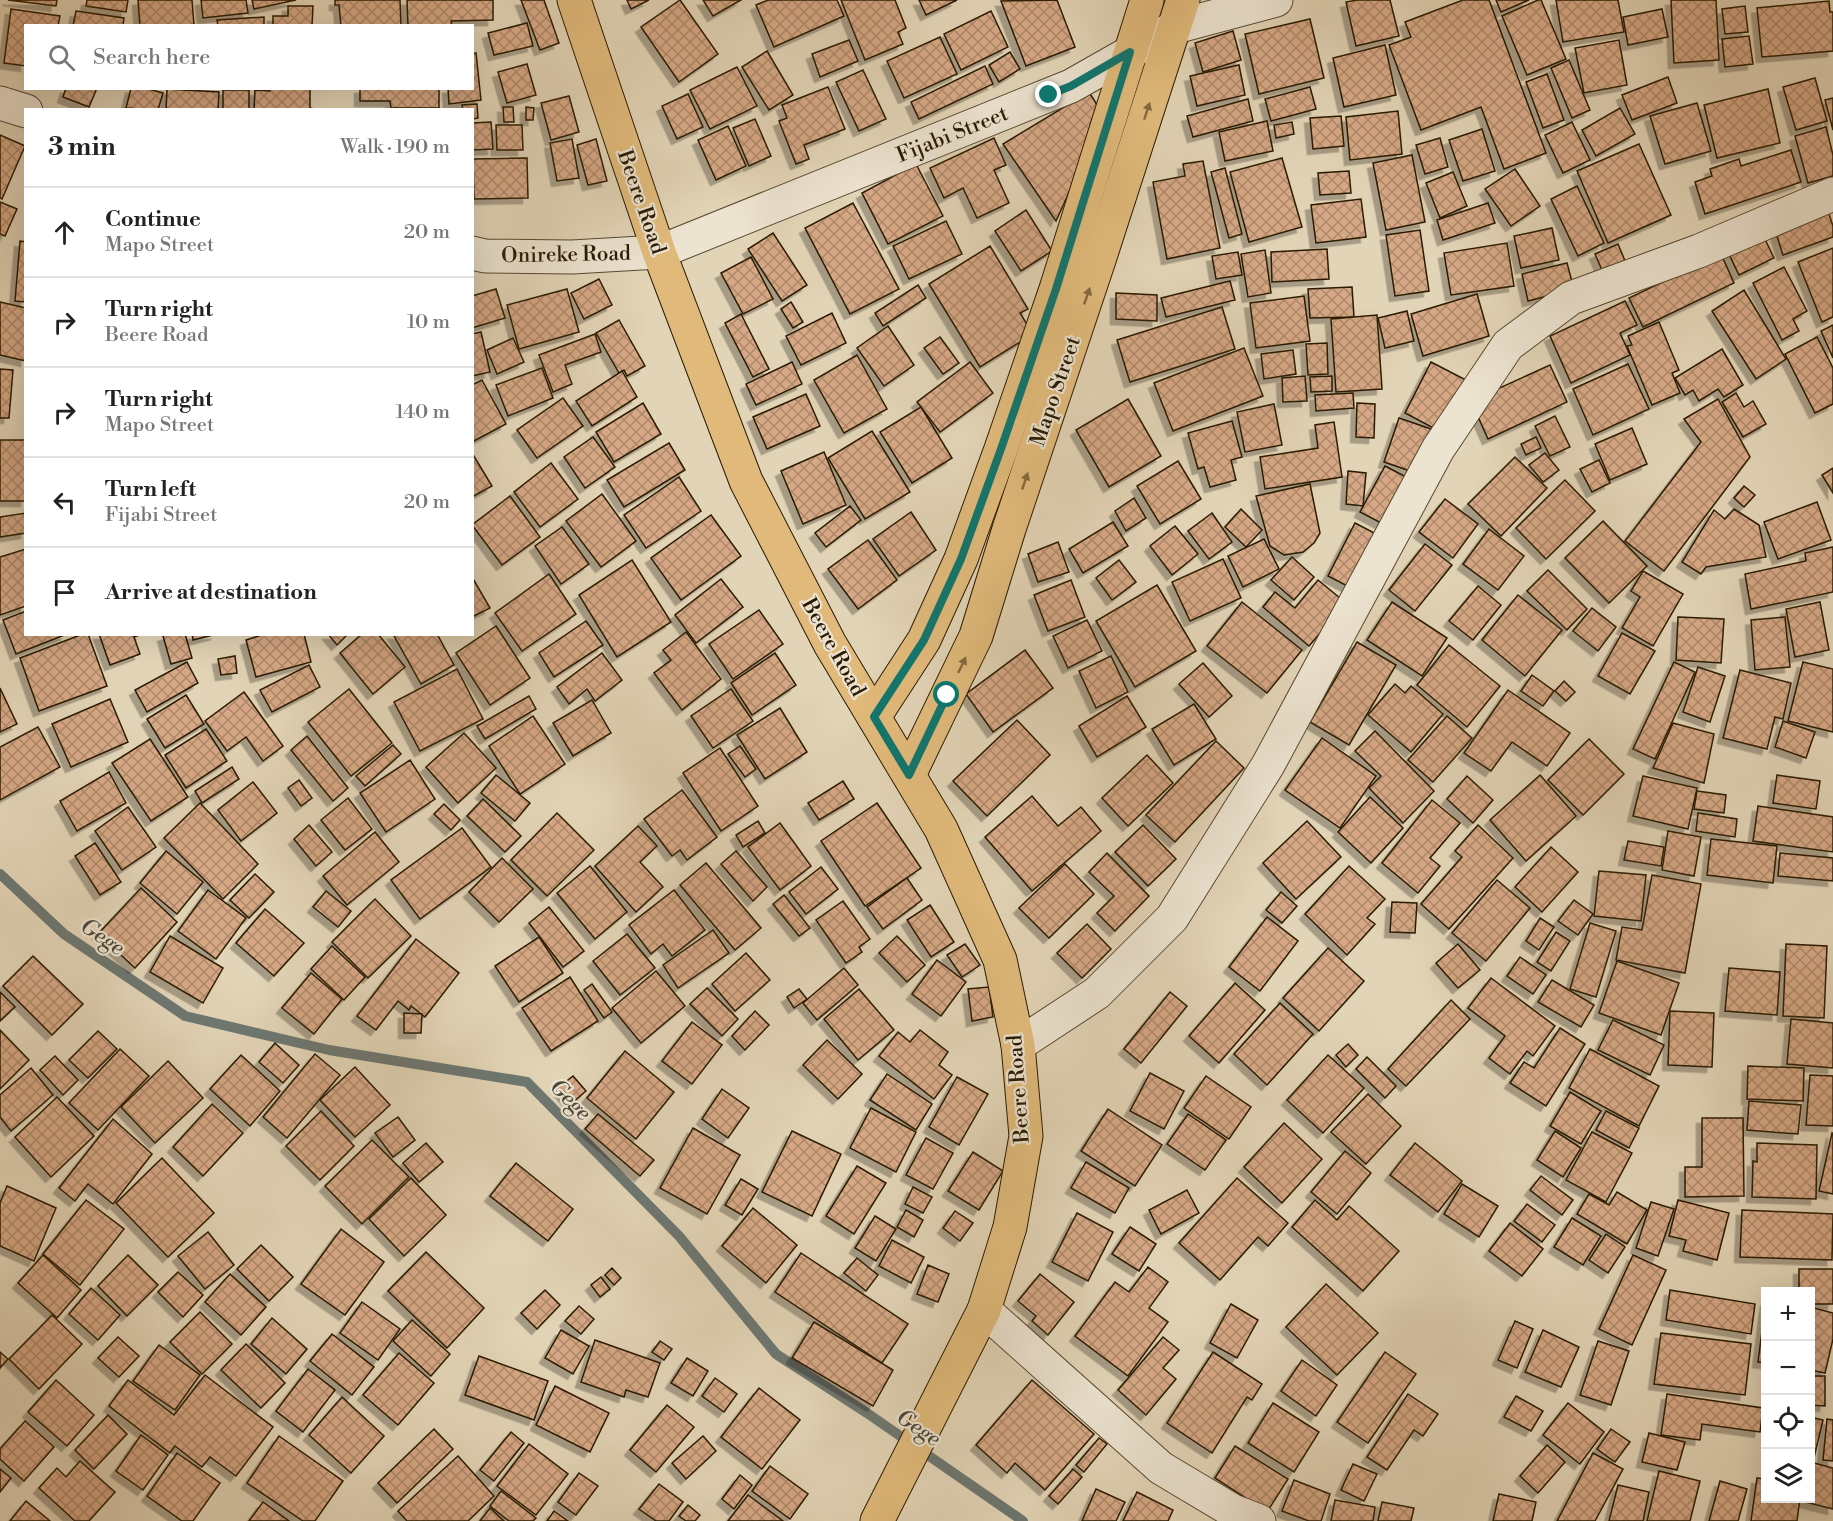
<!DOCTYPE html>
<meta charset="utf-8">
<style>
:root{--surface:#fff;--page:#f2f2f2;--text:#222;--muted:#767676;--line:#e0e0e0}
body{margin:0;font-family:"Libre Bodoni",serif;background:var(--page);color:var(--text)}
.controls{position:absolute;right:18px;bottom:18px;display:grid;overflow:hidden;border-radius:0px;box-shadow:0 6px 24px #0002}
.controls button{width:54px;height:54px;display:grid;place-items:center;padding:0;border:0;border-bottom:2px solid var(--line);background:var(--surface);color:var(--text);font:30px sans-serif}
.stop{position:absolute;width:18px;height:18px;margin:-14px;border:4px solid #0f766e;border-radius:50%;background:#fff}
.stop.end{background:#0f766e;border-color:#fff;box-shadow:0 2px 6px #0008}
.list{margin:0;padding:0;list-style:none}
h2{display:flex;justify-content:space-between;align-items:center;height:78px;margin:0;padding:0 24px;font-size:26px}
h2 small{font-size:20px;font-weight:400;color:var(--muted)}
.list li{display:grid;grid-template-columns:39px 1fr auto;gap:18px;align-items:center;box-sizing:border-box;height:90px;padding:0 24px;border-top:2px solid var(--line)}
.list b{display:block;font-size:22px;white-space:nowrap}
.list p{margin:0;font-size:20px;white-space:nowrap;color:var(--muted)}
.list em{font-size:20px;font-style:normal;color:var(--muted)}
.icon{flex:none;width:33px;height:33px;fill:none;stroke:currentColor;stroke-width:2;stroke-linecap:round;stroke-linejoin:round}
.map{position:relative;flex:none;width:1833px;height:1521px;overflow:hidden}
.search{position:absolute;background:var(--surface);box-shadow:0 6px 24px #0002;left:24px;top:24px;width:450px;height:66px;display:flex;align-items:center;gap:15px;box-sizing:border-box;padding:0 21px;border-radius:0px;color:var(--muted);font-size:22px}
.panel{position:absolute;background:var(--surface);box-shadow:0 6px 24px #0002;left:24px;top:108px;width:450px;height:528px;border-radius:0px}
.map>svg:first-child{display:block}
.lines{fill:none;stroke-linecap:round;stroke-linejoin:round}
.stream{stroke:#6d7771;stroke-width:10}
.building{fill:url(#building-cross-hatch);stroke:#291a03;stroke-width:1.5;filter:url(#shadow)}
.minor-casing{stroke:#574830;stroke-width:35}
.major-casing{stroke:#291a03;stroke-width:35}
.minor{stroke:#ece3d0;stroke-width:33}
.major{stroke:#e1ba7b;stroke-width:33}
.oneway{fill:#856a3f}
.route{stroke:#0f766e;stroke-width:8}
.labels{text-anchor:middle;stroke-width:4.5;stroke-linejoin:round;paint-order:stroke}
.street-label{font-size:21px;fill:#291a03;stroke:#ece3d0}
.water-label{font-size:22px;font-style:italic;fill:#4b483a;stroke:#ece3d0}
</style>
<div class="map">
<svg width="1833" height="1521" viewBox="0 0 1833 1521">
<defs>
<pattern id="building-cross-hatch" width="8" height="8" patternUnits="userSpaceOnUse" patternTransform="scale(1.5)"><rect width="8" height="8" fill="#d6a885"/><path d="M0 0l8 8M0 8l8-8" fill="none" stroke="#ae886b"/></pattern>
<filter id="shadow"><feDropShadow dx="-5.5" dy="5.5" stdDeviation="0" flood-color="#0004"/></filter>
</defs>
<rect width="100%" height="100%" fill="#e2d4b6"/>
<filter id="stains"><feTurbulence type="fractalNoise" baseFrequency=".00333" numOctaves="4"/><feColorMatrix values="0 0 0 0 .2 0 0 0 0 .09 0 0 0 0 .02 0 0 0 .5 -.17"/></filter>
<radialGradient id="worn" r=".72"><stop offset=".6" stop-color="#630" stop-opacity="0"/><stop offset="1" stop-color="#630" stop-opacity=".3"/></radialGradient>
<g class="lines">
<path class="stream" d="M 0,874 L 64,934 L 185,1016 L 329,1050 L 527,1082 L 679,1236 L 776,1354 L 867,1413 L 1023,1521"/>
</g>
<g class="building">
<path d="M 8,0 L 57,0 L 56,6 Z"/>
<path d="M 87,0 L 128,0 L 126,12 L 86,6 Z"/>
<path d="M 138,0 L 192,0 L 194,25 L 140,26 Z"/>
<path d="M 201,0 L 246,0 L 248,13 L 203,18 Z"/>
<path d="M 252,0 L 296,0 L 254,9 Z"/>
<path d="M 335,0 L 400,0 L 401,26 L 341,26 L 339,5 L 335,5 Z"/>
<path d="M 407,0 L 493,0 L 493,20 L 451,21 L 452,26 L 408,26 Z"/>
<path d="M 521,0 L 544,0 L 559,43 L 540,50 Z"/>
<path d="M 627,0 L 649,0 L 631,9 Z"/>
<path d="M 680,0 L 718,54 L 679,82 L 641,27 Z"/>
<path d="M 703,0 L 741,0 L 713,16 Z"/>
<path d="M 768,0 L 837,0 L 844,16 L 774,47 L 756,5 Z"/>
<path d="M 841,0 L 895,0 L 906,28 L 898,32 L 903,44 L 865,60 Z"/>
<path d="M 919,0 L 957,0 L 926,15 Z"/>
<path d="M 1057,0 L 1075,47 L 1026,66 L 1001,1 Z"/>
<path d="M 1357,0 L 1390,0 L 1399,36 L 1356,46 L 1346,2 Z"/>
<path d="M 1463,0 L 1489,0 L 1546,153 L 1504,169 L 1481,107 L 1421,130 L 1389,45 L 1411,37 L 1405,22 Z"/>
<path d="M 1496,0 L 1529,0 L 1501,12 Z"/>
<path d="M 1538,0 L 1541,0 L 1566,59 L 1527,75 L 1502,16 Z"/>
<path d="M 1556,0 L 1618,0 L 1624,32 L 1563,42 Z"/>
<path d="M 1671,0 L 1716,0 L 1719,60 L 1674,63 Z"/>
<path d="M 1829,1 L 1830,12 L 1833,12 L 1833,51 L 1762,57 L 1757,8 Z"/>
<path d="M 288,6 L 313,6 L 312,26 L 273,26 L 273,16 L 288,16 Z"/>
<path d="M 1745,6 L 1748,32 L 1725,34 L 1722,9 Z"/>
<path d="M 11,9 L 60,16 L 58,26 L 26,26 L 26,66 L 4,63 Z"/>
<path d="M 1662,9 L 1668,37 L 1628,45 L 1623,17 Z"/>
<path d="M 76,11 L 124,18 L 123,26 L 73,26 Z"/>
<path d="M 991,11 L 1008,47 L 961,70 L 944,34 Z"/>
<path d="M 264,17 L 264,26 L 218,26 L 217,20 Z"/>
<path d="M 1310,19 L 1324,78 L 1259,94 L 1245,34 Z"/>
<path d="M 527,23 L 533,46 L 494,55 L 488,33 Z"/>
<path d="M 1233,31 L 1241,60 L 1203,72 L 1195,43 Z"/>
<path d="M 1749,36 L 1753,64 L 1725,67 L 1722,39 Z"/>
<path d="M 940,37 L 957,74 L 904,98 L 887,61 Z"/>
<path d="M 849,40 L 858,61 L 820,77 L 812,54 Z"/>
<path d="M 1619,40 L 1627,85 L 1584,93 L 1575,48 Z"/>
<path d="M 1385,45 L 1396,95 L 1344,107 L 1333,58 Z"/>
<path d="M 767,51 L 793,95 L 769,110 L 742,67 Z"/>
<path d="M 1010,52 L 1020,69 L 999,82 L 989,65 Z"/>
<path d="M 476,53 L 481,100 L 449,104 L 448,88 L 472,88 L 472,54 Z"/>
<path d="M 1569,60 L 1590,110 L 1572,118 L 1551,68 Z"/>
<path d="M 527,64 L 536,95 L 507,103 L 498,72 Z"/>
<path d="M 1239,65 L 1245,95 L 1197,106 L 1190,76 Z"/>
<path d="M 985,66 L 993,84 L 919,119 L 911,102 Z"/>
<path d="M 737,67 L 757,106 L 710,129 L 690,90 Z"/>
<path d="M 863,70 L 886,119 L 859,131 L 836,82 Z"/>
<path d="M 1547,74 L 1564,120 L 1543,128 L 1526,82 Z"/>
<path d="M 1668,77 L 1677,103 L 1632,120 L 1622,95 Z"/>
<path d="M 1815,78 L 1827,121 L 1796,130 L 1783,87 Z"/>
<path d="M 828,87 L 845,129 L 804,145 L 809,159 L 796,164 L 779,121 L 787,118 L 782,105 Z"/>
<path d="M 1310,87 L 1316,109 L 1271,121 L 1265,99 Z"/>
<path d="M 66,88 L 97,88 L 89,107 L 63,97 Z"/>
<path d="M 131,88 L 145,88 L 163,93 L 158,110 L 126,108 Z"/>
<path d="M 270,88 L 310,88 L 310,108 L 318,110 L 254,110 L 255,90 L 270,91 Z"/>
<path d="M 360,88 L 439,88 L 439,108 L 391,108 L 390,101 L 360,101 Z"/>
<path d="M 167,89 L 219,92 L 218,110 L 166,110 Z"/>
<path d="M 1768,89 L 1780,143 L 1717,158 L 1704,105 Z"/>
<rect x="223" y="90" width="26" height="20"/>
<path d="M 1089,92 L 1104,116 L 1056,221 L 1003,144 Z"/>
<path d="M 688,94 L 703,127 L 677,139 L 662,106 Z"/>
<path d="M 569,96 L 579,132 L 551,140 L 541,103 Z"/>
<path d="M 1833,98 L 1833,130 L 1825,100 Z"/>
<path d="M 1248,99 L 1253,121 L 1193,137 L 1187,116 Z"/>
<path d="M 1697,103 L 1711,151 L 1665,164 L 1650,116 Z"/>
<path d="M 477,104 L 478,118 L 472,119 L 472,110 L 463,110 L 462,105 Z"/>
<path d="M 503,107 L 513,107 L 514,122 L 504,122 Z"/>
<path d="M 526,107 L 534,108 L 533,120 L 526,120 Z"/>
<path d="M 1620,108 L 1635,134 L 1596,156 L 1582,130 Z"/>
<path d="M 1398,111 L 1402,154 L 1350,160 L 1346,117 Z"/>
<path d="M 1341,116 L 1344,146 L 1313,149 L 1310,118 Z"/>
<path d="M 755,119 L 771,156 L 749,166 L 733,128 Z"/>
<path d="M 1267,121 L 1273,151 L 1225,161 L 1219,132 Z"/>
<path d="M 491,122 L 493,149 L 472,150 L 472,123 Z"/>
<path d="M 1292,122 L 1294,134 L 1276,138 L 1274,125 Z"/>
<path d="M 1572,122 L 1590,160 L 1563,173 L 1545,135 Z"/>
<path d="M 496,125 L 522,125 L 523,150 L 497,150 Z"/>
<path d="M 728,126 L 746,166 L 716,180 L 698,140 Z"/>
<path d="M 1826,127 L 1833,155 L 1833,176 L 1808,183 L 1795,136 Z"/>
<path d="M 1482,129 L 1495,171 L 1463,181 L 1449,140 Z"/>
<path d="M 0,135 L 25,146 L 2,199 L 0,198 Z"/>
<path d="M 994,138 L 1006,165 L 994,170 L 1009,203 L 977,218 L 963,188 L 944,198 L 930,168 Z"/>
<path d="M 1440,138 L 1448,167 L 1425,174 L 1416,145 Z"/>
<path d="M 572,139 L 579,178 L 557,181 L 550,143 Z"/>
<path d="M 596,139 L 607,181 L 588,185 L 577,145 Z"/>
<path d="M 1639,144 L 1671,215 L 1608,243 L 1577,171 Z"/>
<path d="M 1791,150 L 1801,182 L 1705,214 L 1695,182 L 1712,176 L 1710,169 L 1739,159 L 1741,166 Z"/>
<path d="M 1412,155 L 1425,222 L 1386,230 L 1373,163 Z"/>
<path d="M 527,158 L 528,198 L 474,199 L 473,159 Z"/>
<path d="M 1282,158 L 1302,227 L 1249,242 L 1230,172 Z"/>
<path d="M 1203,161 L 1220,248 L 1167,259 L 1153,182 L 1185,176 L 1183,164 Z"/>
<path d="M 916,164 L 943,216 L 888,244 L 862,193 Z"/>
<path d="M 1225,168 L 1242,234 L 1229,238 L 1211,172 Z"/>
<path d="M 1515,169 L 1540,206 L 1511,226 L 1485,189 Z"/>
<path d="M 1349,171 L 1351,193 L 1320,195 L 1318,173 Z"/>
<path d="M 1453,172 L 1467,206 L 1440,218 L 1426,183 Z"/>
<path d="M 1577,186 L 1604,243 L 1578,256 L 1551,199 Z"/>
<path d="M 1361,199 L 1366,237 L 1316,243 L 1311,205 Z"/>
<path d="M 0,202 L 17,209 L 5,236 L 0,234 Z"/>
<path d="M 853,203 L 899,289 L 850,314 L 805,228 Z"/>
<path d="M 1488,203 L 1495,223 L 1443,240 L 1437,220 Z"/>
<path d="M 1827,208 L 1833,226 L 1833,237 L 1783,255 L 1774,227 Z"/>
<path d="M 1026,210 L 1052,251 L 1021,271 L 995,231 Z"/>
<path d="M 946,221 L 962,254 L 909,279 L 893,246 Z"/>
<path d="M 1552,228 L 1559,260 L 1521,268 L 1514,236 Z"/>
<path d="M 1420,230 L 1429,291 L 1395,296 L 1386,235 Z"/>
<path d="M 773,233 L 807,285 L 782,301 L 748,249 Z"/>
<path d="M 1762,233 L 1774,258 L 1739,275 L 1727,250 Z"/>
<path d="M 20,241 L 26,242 L 26,302 L 15,301 Z"/>
<path d="M 1507,243 L 1514,286 L 1451,295 L 1444,253 Z"/>
<path d="M 1618,244 L 1628,268 L 1605,277 L 1595,254 Z"/>
<path d="M 990,246 L 1028,309 L 1020,313 L 1033,334 L 980,367 L 929,284 Z"/>
<path d="M 1833,248 L 1833,317 L 1822,322 L 1798,262 Z"/>
<path d="M 1327,249 L 1329,279 L 1272,282 L 1271,252 Z"/>
<path d="M 1265,250 L 1271,293 L 1248,297 L 1241,254 Z"/>
<path d="M 1238,252 L 1242,275 L 1216,279 L 1212,256 Z"/>
<path d="M 1721,254 L 1734,283 L 1643,327 L 1629,298 Z"/>
<path d="M 751,257 L 773,299 L 743,314 L 721,273 Z"/>
<path d="M 1567,263 L 1574,289 L 1528,301 L 1522,274 Z"/>
<path d="M 1784,267 L 1807,311 L 1793,319 L 1799,331 L 1782,340 L 1753,283 Z"/>
<path d="M 599,279 L 612,305 L 584,319 L 571,293 Z"/>
<path d="M 1230,281 L 1235,300 L 1166,317 L 1161,298 Z"/>
<path d="M 918,285 L 926,298 L 883,326 L 875,313 Z"/>
<path d="M 1352,287 L 1354,317 L 1310,318 L 1308,289 Z"/>
<path d="M 496,289 L 505,318 L 472,328 L 472,296 Z"/>
<path d="M 567,289 L 579,332 L 519,349 L 507,305 Z"/>
<path d="M 1744,290 L 1786,359 L 1756,379 L 1712,311 Z"/>
<path d="M 1116,293 L 1157,295 L 1157,321 L 1116,319 Z"/>
<path d="M 1477,294 L 1489,336 L 1423,356 L 1411,314 Z"/>
<path d="M 1304,296 L 1310,341 L 1256,348 L 1250,303 Z"/>
<path d="M 1625,301 L 1637,325 L 1620,333 L 1630,355 L 1571,383 L 1550,336 Z"/>
<path d="M 0,302 L 26,308 L 26,361 L 0,355 Z"/>
<path d="M 791,302 L 803,322 L 793,328 L 781,309 Z"/>
<path d="M 1222,307 L 1235,349 L 1130,382 L 1117,340 Z"/>
<path d="M 1407,311 L 1414,341 L 1385,348 L 1378,318 Z"/>
<path d="M 832,313 L 846,343 L 801,365 L 786,336 Z"/>
<path d="M 741,314 L 769,369 L 753,377 L 725,323 Z"/>
<path d="M 1377,315 L 1382,389 L 1336,392 L 1331,319 Z"/>
<path d="M 619,320 L 645,366 L 627,376 L 624,370 L 619,373 L 596,333 Z"/>
<path d="M 1659,322 L 1679,370 L 1672,373 L 1680,393 L 1652,405 L 1627,346 L 1632,345 L 1628,336 Z"/>
<path d="M 1833,325 L 1833,358 L 1821,331 Z"/>
<path d="M 888,326 L 914,365 L 884,386 L 857,348 Z"/>
<path d="M 481,332 L 490,372 L 472,376 L 472,334 Z"/>
<path d="M 595,334 L 601,352 L 565,365 L 572,384 L 553,392 L 539,355 Z"/>
<path d="M 940,337 L 959,363 L 943,374 L 924,348 Z"/>
<path d="M 1817,337 L 1833,368 L 1833,404 L 1815,413 L 1785,354 Z"/>
<path d="M 513,338 L 524,362 L 497,374 L 487,350 Z"/>
<path d="M 1327,343 L 1328,374 L 1308,375 L 1306,344 Z"/>
<path d="M 1244,348 L 1263,396 L 1173,431 L 1154,383 Z"/>
<path d="M 1722,349 L 1743,385 L 1724,397 L 1718,389 L 1699,401 L 1693,390 L 1685,395 L 1675,378 Z"/>
<path d="M 1293,350 L 1296,374 L 1264,379 L 1261,354 Z"/>
<path d="M 857,355 L 887,409 L 844,433 L 814,380 Z"/>
<path d="M 792,362 L 802,384 L 756,405 L 746,384 Z"/>
<path d="M 970,362 L 993,393 L 940,432 L 917,402 Z"/>
<path d="M 1431,362 L 1466,380 L 1439,431 L 1405,413 Z"/>
<path d="M 1628,364 L 1649,409 L 1593,435 L 1573,389 Z"/>
<path d="M 1550,365 L 1567,402 L 1488,439 L 1471,401 Z"/>
<path d="M 542,368 L 553,398 L 508,416 L 496,385 Z"/>
<path d="M 0,369 L 13,370 L 9,418 L 0,418 Z"/>
<path d="M 622,371 L 637,397 L 592,426 L 576,401 Z"/>
<path d="M 1305,376 L 1307,401 L 1283,402 L 1282,378 Z"/>
<path d="M 1332,376 L 1332,391 L 1311,392 L 1310,377 Z"/>
<path d="M 482,380 L 506,424 L 472,442 L 472,385 Z"/>
<path d="M 1353,393 L 1354,408 L 1316,411 L 1315,395 Z"/>
<path d="M 1736,393 L 1744,407 L 1753,401 L 1766,424 L 1743,437 L 1722,402 Z"/>
<path d="M 806,394 L 820,426 L 767,449 L 753,417 Z"/>
<path d="M 563,398 L 583,426 L 537,458 L 517,430 Z"/>
<path d="M 1128,399 L 1161,456 L 1109,487 L 1076,430 Z"/>
<path d="M 1718,399 L 1750,457 L 1664,571 L 1625,541 L 1701,442 L 1684,419 Z"/>
<path d="M 643,403 L 661,434 L 614,462 L 596,432 Z"/>
<path d="M 1357,403 L 1375,404 L 1374,438 L 1356,437 Z"/>
<path d="M 1274,404 L 1282,445 L 1245,452 L 1237,412 Z"/>
<path d="M 921,407 L 952,458 L 912,483 L 880,432 Z"/>
<path d="M 1555,416 L 1570,447 L 1550,456 L 1535,426 Z"/>
<path d="M 1399,418 L 1431,429 L 1416,473 L 1384,462 Z"/>
<path d="M 1232,421 L 1242,457 L 1231,460 L 1236,480 L 1210,487 L 1204,467 L 1198,469 L 1188,433 Z"/>
<path d="M 1334,422 L 1342,477 L 1265,489 L 1260,457 L 1318,448 L 1315,425 Z"/>
<path d="M 1632,428 L 1647,464 L 1610,480 L 1595,444 Z"/>
<path d="M 872,431 L 910,492 L 865,519 L 828,458 Z"/>
<path d="M 593,437 L 615,467 L 585,488 L 564,457 Z"/>
<path d="M 1536,437 L 1541,448 L 1526,455 L 1521,444 Z"/>
<rect x="0" y="440" width="26" height="61"/>
<path d="M 669,443 L 685,470 L 624,507 L 607,480 Z"/>
<path d="M 824,452 L 846,505 L 803,524 L 781,471 Z"/>
<path d="M 472,453 L 492,486 L 472,497 Z"/>
<path d="M 1545,453 L 1559,470 L 1543,482 L 1529,465 Z"/>
<path d="M 1515,457 L 1547,488 L 1501,536 L 1468,504 Z"/>
<path d="M 1599,460 L 1610,483 L 1592,492 L 1580,469 Z"/>
<path d="M 1178,461 L 1201,499 L 1160,524 L 1137,486 Z"/>
<path d="M 551,463 L 578,499 L 540,527 L 514,492 Z"/>
<path d="M 1385,466 L 1410,479 L 1385,525 L 1360,512 Z"/>
<path d="M 1833,468 L 1833,493 L 1822,475 Z"/>
<path d="M 1348,471 L 1366,473 L 1363,506 L 1346,504 Z"/>
<path d="M 679,477 L 701,511 L 646,548 L 624,515 Z"/>
<path d="M 1565,480 L 1595,511 L 1546,559 L 1516,528 Z"/>
<path d="M 1310,484 L 1320,533 L 1314,543 L 1303,552 L 1284,555 L 1270,546 L 1256,496 Z"/>
<path d="M 1744,486 L 1755,495 L 1744,507 L 1734,498 Z"/>
<path d="M 602,494 L 636,541 L 601,567 L 566,521 Z"/>
<path d="M 510,496 L 540,537 L 502,565 L 472,525 Z"/>
<path d="M 1134,498 L 1146,518 L 1126,531 L 1115,511 Z"/>
<path d="M 1445,499 L 1478,524 L 1453,558 L 1419,532 Z"/>
<path d="M 1817,502 L 1831,540 L 1778,559 L 1764,522 Z"/>
<path d="M 850,506 L 861,520 L 826,547 L 815,533 Z"/>
<path d="M 1241,509 L 1262,530 L 1246,547 L 1225,527 Z"/>
<path d="M 1734,509 L 1759,525 L 1766,557 L 1706,567 L 1701,574 L 1682,562 L 1714,510 L 1725,519 Z"/>
<path d="M 911,512 L 936,550 L 899,576 L 873,539 Z"/>
<path d="M 26,513 L 26,533 L 0,537 L 0,517 Z"/>
<path d="M 1212,513 L 1232,542 L 1209,559 L 1188,531 Z"/>
<path d="M 711,515 L 741,556 L 681,600 L 651,558 Z"/>
<path d="M 1603,521 L 1647,566 L 1609,603 L 1565,558 Z"/>
<path d="M 1113,522 L 1128,546 L 1083,573 L 1069,549 Z"/>
<path d="M 1355,523 L 1380,536 L 1353,589 L 1328,576 Z"/>
<path d="M 1175,526 L 1198,554 L 1172,575 L 1150,546 Z"/>
<path d="M 562,527 L 589,564 L 561,584 L 535,546 Z"/>
<path d="M 1489,529 L 1524,556 L 1498,590 L 1463,564 Z"/>
<path d="M 1264,539 L 1279,569 L 1243,587 L 1228,556 Z"/>
<path d="M 868,540 L 897,580 L 858,609 L 828,569 Z"/>
<path d="M 1058,542 L 1069,572 L 1038,582 L 1028,554 Z"/>
<path d="M 1425,544 L 1452,565 L 1415,611 L 1389,590 Z"/>
<path d="M 1833,547 L 1833,592 L 1751,609 L 1745,574 L 1806,561 L 1805,553 Z"/>
<path d="M 26,549 L 26,606 L 0,615 L 0,557 Z"/>
<path d="M 1292,557 L 1314,577 L 1294,600 L 1271,580 Z"/>
<path d="M 1223,559 L 1241,598 L 1190,621 L 1172,582 Z"/>
<path d="M 632,560 L 671,622 L 617,657 L 579,595 Z"/>
<path d="M 1119,560 L 1136,582 L 1112,600 L 1096,578 Z"/>
<path d="M 1548,570 L 1587,609 L 1567,630 L 1527,591 Z"/>
<path d="M 1643,571 L 1683,594 L 1653,646 L 1622,628 L 1640,597 L 1631,591 Z"/>
<path d="M 549,574 L 576,614 L 522,651 L 495,613 Z"/>
<path d="M 472,577 L 490,608 L 472,617 Z"/>
<path d="M 721,579 L 743,607 L 696,643 L 675,615 Z"/>
<path d="M 1071,580 L 1085,617 L 1048,631 L 1034,595 Z"/>
<path d="M 1318,580 L 1346,603 L 1309,646 L 1263,607 L 1275,592 L 1295,608 Z"/>
<path d="M 1157,585 L 1196,651 L 1135,687 L 1096,621 Z"/>
<path d="M 1478,586 L 1501,605 L 1473,640 L 1449,621 Z"/>
<path d="M 1518,595 L 1562,630 L 1525,676 L 1482,640 Z"/>
<path d="M 1242,602 L 1302,650 L 1267,693 L 1207,646 Z"/>
<path d="M 1392,602 L 1447,638 L 1422,676 L 1367,640 Z"/>
<path d="M 1820,602 L 1829,650 L 1795,657 L 1786,609 Z"/>
<path d="M 1592,608 L 1616,627 L 1598,651 L 1573,631 Z"/>
<path d="M 759,610 L 783,644 L 733,679 L 709,644 Z"/>
<path d="M 26,611 L 26,634 L 67,634 L 16,654 L 3,620 Z"/>
<path d="M 1678,617 L 1724,619 L 1721,663 L 1676,660 Z"/>
<path d="M 1785,617 L 1790,667 L 1755,670 L 1751,620 Z"/>
<path d="M 1087,620 L 1102,651 L 1068,668 L 1053,636 Z"/>
<path d="M 586,621 L 603,645 L 554,677 L 539,653 Z"/>
<path d="M 496,626 L 530,678 L 490,705 L 456,653 Z"/>
<path d="M 686,632 L 721,679 L 682,710 L 654,673 L 671,660 L 663,650 Z"/>
<path d="M 1622,633 L 1655,651 L 1630,694 L 1598,676 Z"/>
<path d="M 83,634 L 88,634 L 107,686 L 39,711 L 20,658 Z"/>
<path d="M 99,634 L 142,634 L 134,637 L 140,654 L 110,665 Z"/>
<path d="M 170,634 L 185,634 L 192,658 L 171,664 L 163,636 Z"/>
<path d="M 192,634 L 217,634 L 193,640 Z"/>
<path d="M 265,634 L 304,634 L 311,662 L 256,677 L 246,640 Z"/>
<path d="M 328,634 L 348,634 L 337,645 Z"/>
<path d="M 362,634 L 378,634 L 405,667 L 373,694 L 340,653 Z"/>
<path d="M 393,634 L 437,634 L 454,665 L 421,684 Z"/>
<path d="M 1357,642 L 1396,665 L 1349,745 L 1310,722 Z"/>
<path d="M 1449,645 L 1500,686 L 1467,727 L 1417,685 Z"/>
<path d="M 1025,650 L 1053,688 L 993,732 L 966,694 Z"/>
<path d="M 602,653 L 622,680 L 595,701 L 587,689 L 569,704 L 557,687 Z"/>
<path d="M 775,653 L 796,685 L 752,715 L 731,683 Z"/>
<path d="M 235,656 L 237,673 L 221,675 L 218,659 Z"/>
<path d="M 1111,656 L 1128,692 L 1096,708 L 1079,671 Z"/>
<path d="M 187,662 L 198,683 L 147,712 L 135,690 Z"/>
<path d="M 1674,662 L 1695,672 L 1655,759 L 1633,749 Z"/>
<path d="M 1803,662 L 1833,669 L 1833,732 L 1788,721 Z"/>
<path d="M 1203,663 L 1232,696 L 1209,717 L 1179,684 Z"/>
<path d="M 309,665 L 320,687 L 272,712 L 260,690 Z"/>
<path d="M 1698,667 L 1725,676 L 1710,722 L 1683,712 Z"/>
<path d="M 457,669 L 483,719 L 420,751 L 394,702 Z"/>
<path d="M 1740,670 L 1791,683 L 1783,719 L 1775,717 L 1767,749 L 1723,738 Z"/>
<path d="M 1532,675 L 1554,691 L 1543,706 L 1521,691 Z"/>
<path d="M 1564,681 L 1575,692 L 1566,701 L 1555,691 Z"/>
<path d="M 1395,684 L 1405,693 L 1411,686 L 1443,714 L 1411,752 L 1368,715 Z"/>
<path d="M 0,688 L 17,724 L 0,732 Z"/>
<path d="M 349,689 L 392,743 L 351,776 L 308,722 Z"/>
<path d="M 731,689 L 753,721 L 713,748 L 691,716 Z"/>
<path d="M 1508,690 L 1570,733 L 1547,766 L 1512,742 L 1491,771 L 1464,753 Z"/>
<path d="M 244,692 L 283,746 L 263,761 L 246,737 L 227,751 L 205,721 Z"/>
<path d="M 186,695 L 204,724 L 165,748 L 147,719 Z"/>
<path d="M 529,696 L 536,709 L 485,739 L 477,726 Z"/>
<path d="M 1127,696 L 1146,727 L 1097,757 L 1079,726 Z"/>
<path d="M 110,699 L 128,742 L 71,767 L 52,724 Z"/>
<path d="M 592,700 L 611,733 L 573,756 L 553,723 Z"/>
<path d="M 1194,704 L 1216,739 L 1174,765 L 1152,729 Z"/>
<path d="M 780,708 L 807,752 L 765,779 L 737,735 Z"/>
<path d="M 533,716 L 565,764 L 520,794 L 489,746 Z"/>
<path d="M 1447,716 L 1472,738 L 1433,782 L 1408,760 Z"/>
<path d="M 1017,720 L 1050,755 L 987,816 L 953,781 Z"/>
<path d="M 1783,721 L 1815,732 L 1806,758 L 1775,747 Z"/>
<path d="M 1673,723 L 1714,734 L 1704,783 L 1653,768 Z"/>
<path d="M 38,727 L 60,767 L 0,800 L 0,747 Z"/>
<path d="M 206,729 L 227,761 L 186,788 L 165,755 Z"/>
<path d="M 1375,731 L 1434,791 L 1403,823 L 1369,788 L 1381,776 L 1355,751 Z"/>
<path d="M 464,733 L 496,768 L 458,803 L 426,767 Z"/>
<path d="M 307,736 L 348,788 L 333,801 L 291,750 Z"/>
<path d="M 1322,738 L 1376,776 L 1340,828 L 1285,790 Z"/>
<path d="M 150,739 L 188,797 L 151,821 L 112,763 Z"/>
<path d="M 1589,739 L 1624,774 L 1583,815 L 1548,780 Z"/>
<path d="M 1216,741 L 1244,768 L 1175,842 L 1146,815 Z"/>
<path d="M 393,745 L 401,754 L 365,786 L 356,776 Z"/>
<path d="M 740,746 L 756,769 L 745,777 L 728,754 Z"/>
<path d="M 720,748 L 758,806 L 721,831 L 683,773 Z"/>
<path d="M 1147,755 L 1173,783 L 1128,826 L 1102,798 Z"/>
<path d="M 410,760 L 435,799 L 386,832 L 360,793 Z"/>
<path d="M 232,767 L 239,779 L 202,803 L 195,791 Z"/>
<path d="M 109,772 L 126,803 L 77,831 L 60,801 Z"/>
<path d="M 496,775 L 530,803 L 515,821 L 481,793 Z"/>
<path d="M 1540,775 L 1576,816 L 1526,861 L 1490,820 Z"/>
<path d="M 1777,775 L 1820,781 L 1816,809 L 1773,803 Z"/>
<path d="M 1467,776 L 1493,800 L 1473,823 L 1447,799 Z"/>
<path d="M 1643,776 L 1697,788 L 1688,829 L 1633,816 Z"/>
<path d="M 299,780 L 312,798 L 301,806 L 288,788 Z"/>
<path d="M 843,781 L 854,799 L 819,820 L 808,803 Z"/>
<path d="M 253,782 L 277,813 L 241,841 L 218,810 Z"/>
<path d="M 682,790 L 717,837 L 687,860 L 680,850 L 672,856 L 644,819 Z"/>
<path d="M 1697,791 L 1726,795 L 1724,813 L 1694,809 Z"/>
<path d="M 1032,796 L 1058,826 L 1081,807 L 1101,831 L 1032,891 L 985,837 Z"/>
<path d="M 1370,797 L 1403,828 L 1371,863 L 1338,832 Z"/>
<path d="M 348,798 L 372,829 L 345,850 L 321,820 Z"/>
<path d="M 483,799 L 521,836 L 505,852 L 467,816 Z"/>
<path d="M 1432,800 L 1460,823 L 1430,858 L 1440,866 L 1418,893 L 1382,863 Z"/>
<path d="M 200,803 L 258,864 L 223,899 L 164,838 Z"/>
<path d="M 877,803 L 921,868 L 865,906 L 821,841 Z"/>
<path d="M 444,804 L 460,820 L 451,830 L 434,814 Z"/>
<path d="M 1758,806 L 1833,817 L 1833,852 L 1753,841 Z"/>
<path d="M 128,807 L 156,847 L 122,870 L 95,831 Z"/>
<path d="M 557,813 L 594,850 L 547,896 L 511,860 Z"/>
<path d="M 1698,813 L 1737,819 L 1735,837 L 1696,831 Z"/>
<path d="M 758,821 L 765,833 L 743,847 L 736,835 Z"/>
<path d="M 1307,821 L 1341,857 L 1296,899 L 1263,863 Z"/>
<path d="M 780,823 L 811,866 L 780,890 L 748,847 Z"/>
<path d="M 309,825 L 332,852 L 316,866 L 294,839 Z"/>
<path d="M 1143,825 L 1176,859 L 1148,886 L 1115,852 Z"/>
<path d="M 1478,825 L 1513,858 L 1449,929 L 1421,904 L 1462,857 L 1455,851 Z"/>
<path d="M 638,826 L 657,846 L 640,862 L 663,887 L 636,912 L 595,866 Z"/>
<path d="M 462,828 L 491,867 L 420,919 L 391,880 Z"/>
<path d="M 1668,831 L 1701,837 L 1694,876 L 1662,870 Z"/>
<path d="M 375,832 L 399,862 L 347,905 L 323,876 Z"/>
<path d="M 1711,839 L 1777,846 L 1773,883 L 1707,875 Z"/>
<path d="M 1628,841 L 1664,847 L 1661,866 L 1624,860 Z"/>
<path d="M 95,843 L 121,882 L 100,895 L 75,856 Z"/>
<path d="M 1551,847 L 1578,872 L 1542,912 L 1515,887 Z"/>
<path d="M 166,851 L 203,882 L 177,914 L 140,883 Z"/>
<path d="M 736,851 L 767,887 L 753,901 L 721,864 Z"/>
<path d="M 1107,853 L 1149,896 L 1115,931 L 1097,913 L 1114,896 L 1089,872 Z"/>
<path d="M 1780,853 L 1833,858 L 1833,881 L 1778,876 Z"/>
<path d="M 502,858 L 533,889 L 499,922 L 469,892 Z"/>
<path d="M 706,863 L 761,928 L 735,950 L 680,885 Z"/>
<path d="M 1065,864 L 1094,894 L 1049,938 L 1019,908 Z"/>
<path d="M 590,866 L 627,912 L 595,939 L 557,893 Z"/>
<path d="M 1349,866 L 1385,899 L 1367,918 L 1375,924 L 1347,955 L 1305,914 Z"/>
<path d="M 821,867 L 838,889 L 806,914 L 789,892 Z"/>
<path d="M 1599,871 L 1646,875 L 1641,921 L 1594,916 Z"/>
<path d="M 255,874 L 274,892 L 249,918 L 230,900 Z"/>
<path d="M 1652,875 L 1701,884 L 1685,973 L 1616,960 L 1622,927 L 1642,930 Z"/>
<path d="M 907,878 L 922,900 L 883,929 L 867,907 Z"/>
<path d="M 1497,880 L 1530,908 L 1486,961 L 1452,933 Z"/>
<path d="M 141,888 L 177,922 L 135,968 L 98,934 Z"/>
<path d="M 208,890 L 246,918 L 216,959 L 178,931 Z"/>
<path d="M 674,890 L 705,930 L 672,956 L 663,944 L 651,954 L 629,925 Z"/>
<path d="M 326,891 L 351,911 L 338,927 L 313,907 Z"/>
<path d="M 1281,892 L 1297,906 L 1282,923 L 1266,910 Z"/>
<path d="M 784,895 L 810,928 L 799,936 L 773,904 Z"/>
<path d="M 375,899 L 411,936 L 368,978 L 332,942 Z"/>
<path d="M 1574,900 L 1593,914 L 1578,935 L 1558,921 Z"/>
<path d="M 843,901 L 870,939 L 859,947 L 862,952 L 846,963 L 816,920 Z"/>
<path d="M 1392,902 L 1417,903 L 1415,933 L 1390,932 Z"/>
<path d="M 930,905 L 954,942 L 931,957 L 907,920 Z"/>
<path d="M 549,907 L 584,951 L 563,967 L 529,923 Z"/>
<path d="M 265,909 L 304,943 L 274,976 L 236,943 Z"/>
<path d="M 1267,917 L 1298,941 L 1260,991 L 1229,967 Z"/>
<path d="M 1540,918 L 1554,927 L 1539,950 L 1526,941 Z"/>
<path d="M 1590,923 L 1616,931 L 1596,997 L 1570,989 Z"/>
<path d="M 1087,924 L 1111,949 L 1082,978 L 1057,953 Z"/>
<path d="M 713,930 L 729,953 L 678,988 L 663,965 Z"/>
<path d="M 1556,932 L 1570,941 L 1551,971 L 1537,962 Z"/>
<path d="M 627,934 L 655,968 L 620,995 L 593,961 Z"/>
<path d="M 170,936 L 223,968 L 203,1003 L 150,972 Z"/>
<path d="M 897,936 L 925,965 L 907,982 L 879,953 Z"/>
<path d="M 539,937 L 563,973 L 519,1002 L 495,966 Z"/>
<path d="M 416,939 L 459,973 L 425,1017 L 411,1006 L 409,1010 L 398,1001 L 376,1030 L 357,1016 Z"/>
<path d="M 965,944 L 980,965 L 962,977 L 947,955 Z"/>
<path d="M 1458,944 L 1480,970 L 1458,988 L 1436,963 Z"/>
<path d="M 1786,944 L 1827,946 L 1824,1018 L 1783,1016 Z"/>
<path d="M 332,946 L 365,977 L 344,1000 L 311,969 Z"/>
<path d="M 1328,948 L 1364,981 L 1319,1031 L 1283,998 Z"/>
<path d="M 746,953 L 770,980 L 735,1011 L 712,984 Z"/>
<path d="M 33,956 L 83,1004 L 52,1035 L 3,986 Z"/>
<path d="M 1520,957 L 1546,975 L 1533,994 L 1507,976 Z"/>
<path d="M 937,960 L 966,982 L 941,1016 L 912,994 Z"/>
<path d="M 1617,961 L 1679,983 L 1661,1035 L 1599,1013 Z"/>
<path d="M 844,968 L 858,985 L 817,1020 L 803,1003 Z"/>
<path d="M 1729,968 L 1780,972 L 1777,1015 L 1725,1011 Z"/>
<path d="M 656,971 L 685,1006 L 641,1043 L 612,1008 Z"/>
<path d="M 311,973 L 342,999 L 314,1034 L 282,1008 Z"/>
<path d="M 570,977 L 598,1021 L 551,1051 L 522,1008 Z"/>
<path d="M 1491,978 L 1555,1026 L 1533,1056 L 1527,1051 L 1510,1074 L 1489,1058 L 1505,1036 L 1468,1008 Z"/>
<path d="M 1552,980 L 1594,1005 L 1581,1027 L 1538,1002 Z"/>
<path d="M 1235,983 L 1265,1010 L 1219,1063 L 1189,1036 Z"/>
<path d="M 592,984 L 612,1012 L 604,1018 L 584,990 Z"/>
<path d="M 989,987 L 993,1017 L 972,1021 L 968,989 Z"/>
<path d="M 707,988 L 738,1019 L 722,1036 L 690,1004 Z"/>
<path d="M 799,989 L 807,999 L 794,1008 L 787,997 Z"/>
<path d="M 859,989 L 894,1030 L 858,1060 L 824,1019 Z"/>
<path d="M 0,992 L 15,1007 L 0,1021 Z"/>
<path d="M 1170,992 L 1187,1006 L 1141,1063 L 1124,1049 Z"/>
<path d="M 1451,1000 L 1470,1019 L 1406,1086 L 1388,1069 Z"/>
<path d="M 1280,1003 L 1313,1034 L 1267,1085 L 1234,1054 Z"/>
<path d="M 755,1011 L 769,1025 L 745,1050 L 732,1036 Z"/>
<path d="M 1670,1011 L 1714,1013 L 1712,1067 L 1668,1065 Z"/>
<path d="M 404,1013 L 422,1014 L 421,1033 L 404,1033 Z"/>
<path d="M 1791,1019 L 1833,1023 L 1833,1068 L 1787,1064 Z"/>
<path d="M 1613,1020 L 1664,1045 L 1650,1075 L 1598,1050 Z"/>
<path d="M 692,1022 L 722,1045 L 692,1084 L 662,1061 Z"/>
<path d="M 1560,1028 L 1585,1044 L 1546,1106 L 1510,1083 L 1524,1062 L 1534,1068 Z"/>
<path d="M 0,1030 L 29,1060 L 0,1089 Z"/>
<path d="M 920,1030 L 948,1052 L 939,1065 L 952,1075 L 934,1099 L 879,1056 L 898,1032 L 910,1042 Z"/>
<path d="M 98,1031 L 117,1049 L 88,1078 L 69,1060 Z"/>
<path d="M 827,1040 L 862,1074 L 838,1099 L 803,1065 Z"/>
<path d="M 275,1043 L 299,1065 L 283,1083 L 259,1062 Z"/>
<path d="M 1348,1044 L 1358,1055 L 1346,1067 L 1336,1055 Z"/>
<path d="M 120,1049 L 149,1076 L 98,1130 L 69,1103 Z"/>
<path d="M 1590,1049 L 1659,1086 L 1639,1126 L 1569,1088 Z"/>
<path d="M 625,1051 L 674,1092 L 636,1139 L 587,1098 Z"/>
<path d="M 315,1054 L 340,1075 L 287,1138 L 263,1117 Z"/>
<path d="M 241,1055 L 280,1091 L 250,1126 L 210,1089 Z"/>
<path d="M 1328,1055 L 1364,1088 L 1323,1133 L 1287,1100 Z"/>
<path d="M 55,1056 L 78,1080 L 63,1095 L 40,1070 Z"/>
<path d="M 1367,1057 L 1396,1086 L 1385,1098 L 1356,1069 Z"/>
<path d="M 168,1061 L 203,1098 L 155,1143 L 121,1107 Z"/>
<path d="M 1748,1066 L 1804,1068 L 1803,1101 L 1747,1099 Z"/>
<path d="M 355,1067 L 390,1105 L 355,1137 L 320,1100 Z"/>
<path d="M 31,1068 L 53,1095 L 11,1131 L 0,1117 L 0,1095 Z"/>
<path d="M 1150,1073 L 1184,1091 L 1164,1129 L 1130,1111 Z"/>
<path d="M 887,1074 L 932,1104 L 916,1130 L 870,1100 Z"/>
<path d="M 1810,1075 L 1833,1076 L 1833,1126 L 1806,1125 Z"/>
<path d="M 573,1076 L 586,1091 L 571,1104 L 558,1088 Z"/>
<path d="M 1206,1076 L 1251,1107 L 1229,1139 L 1184,1108 Z"/>
<path d="M 957,1077 L 988,1094 L 959,1145 L 929,1127 Z"/>
<path d="M 722,1089 L 749,1108 L 728,1138 L 702,1119 Z"/>
<path d="M 1570,1092 L 1601,1111 L 1581,1144 L 1550,1126 Z"/>
<path d="M 1368,1094 L 1401,1126 L 1366,1164 L 1331,1132 Z"/>
<path d="M 57,1097 L 94,1136 L 51,1177 L 15,1137 Z"/>
<path d="M 1749,1101 L 1801,1105 L 1798,1134 L 1747,1130 Z"/>
<path d="M 212,1104 L 243,1133 L 203,1176 L 173,1147 Z"/>
<path d="M 871,1108 L 916,1132 L 896,1172 L 850,1148 Z"/>
<path d="M 1108,1109 L 1162,1145 L 1135,1186 L 1081,1151 Z"/>
<path d="M 321,1111 L 354,1146 L 320,1180 L 286,1146 Z"/>
<path d="M 1606,1111 L 1639,1128 L 1629,1148 L 1596,1130 Z"/>
<path d="M 598,1114 L 654,1160 L 640,1176 L 585,1129 Z"/>
<path d="M 1188,1114 L 1226,1140 L 1205,1170 L 1167,1144 Z"/>
<path d="M 398,1117 L 415,1140 L 393,1157 L 375,1133 Z"/>
<path d="M 1702,1118 L 1743,1118 L 1744,1196 L 1685,1197 L 1685,1167 L 1702,1167 Z"/>
<path d="M 113,1119 L 152,1154 L 113,1204 L 88,1184 L 75,1201 L 59,1188 Z"/>
<path d="M 1284,1123 L 1322,1159 L 1282,1203 L 1244,1167 Z"/>
<path d="M 693,1128 L 740,1155 L 707,1214 L 660,1188 Z"/>
<path d="M 792,1131 L 841,1154 L 812,1216 L 762,1192 Z"/>
<path d="M 1555,1131 L 1581,1148 L 1563,1177 L 1537,1160 Z"/>
<path d="M 1592,1132 L 1632,1153 L 1606,1202 L 1566,1180 Z"/>
<path d="M 1832,1133 L 1833,1133 L 1833,1194 L 1819,1191 Z"/>
<path d="M 926,1138 L 953,1153 L 933,1189 L 906,1175 Z"/>
<path d="M 372,1140 L 409,1177 L 362,1224 L 325,1186 Z"/>
<path d="M 426,1143 L 443,1162 L 419,1182 L 403,1163 Z"/>
<path d="M 1415,1143 L 1462,1181 L 1438,1212 L 1390,1175 Z"/>
<path d="M 1757,1143 L 1817,1145 L 1816,1199 L 1752,1197 L 1753,1161 L 1757,1162 Z"/>
<path d="M 1345,1151 L 1371,1173 L 1337,1214 L 1311,1192 Z"/>
<path d="M 973,1152 L 1003,1171 L 979,1210 L 948,1191 Z"/>
<path d="M 162,1158 L 214,1213 L 168,1257 L 116,1203 Z"/>
<path d="M 1086,1162 L 1129,1188 L 1115,1213 L 1071,1188 Z"/>
<path d="M 516,1163 L 573,1209 L 548,1241 L 490,1196 Z"/>
<path d="M 857,1166 L 886,1183 L 854,1234 L 826,1216 Z"/>
<path d="M 1541,1176 L 1573,1200 L 1562,1215 L 1530,1190 Z"/>
<path d="M 411,1178 L 446,1215 L 404,1256 L 369,1219 Z"/>
<path d="M 1237,1178 L 1288,1223 L 1268,1246 L 1258,1237 L 1220,1280 L 1179,1243 Z"/>
<path d="M 741,1179 L 758,1189 L 742,1215 L 725,1205 Z"/>
<path d="M 1462,1184 L 1498,1206 L 1479,1237 L 1444,1214 Z"/>
<path d="M 7,1186 L 56,1208 L 34,1261 L 0,1246 L 0,1203 Z"/>
<path d="M 913,1187 L 932,1197 L 923,1213 L 905,1204 Z"/>
<path d="M 1187,1190 L 1199,1213 L 1161,1234 L 1149,1210 Z"/>
<path d="M 1617,1192 L 1647,1210 L 1627,1244 L 1577,1214 L 1589,1194 L 1609,1205 Z"/>
<path d="M 86,1200 L 124,1229 L 80,1285 L 43,1254 Z"/>
<path d="M 1315,1200 L 1337,1220 L 1349,1206 L 1399,1251 L 1363,1291 L 1292,1227 Z"/>
<path d="M 1678,1200 L 1729,1213 L 1717,1260 L 1683,1251 L 1686,1240 L 1669,1236 Z"/>
<path d="M 1651,1202 L 1674,1209 L 1658,1256 L 1636,1248 Z"/>
<path d="M 1527,1204 L 1555,1225 L 1542,1242 L 1514,1221 Z"/>
<path d="M 753,1208 L 797,1245 L 766,1283 L 722,1246 Z"/>
<path d="M 906,1210 L 923,1220 L 914,1237 L 897,1227 Z"/>
<path d="M 1742,1210 L 1833,1214 L 1832,1260 L 1740,1257 Z"/>
<path d="M 955,1211 L 973,1223 L 960,1241 L 943,1228 Z"/>
<path d="M 1077,1213 L 1113,1232 L 1088,1281 L 1052,1262 Z"/>
<path d="M 875,1216 L 896,1229 L 876,1261 L 855,1248 Z"/>
<path d="M 1572,1218 L 1601,1236 L 1583,1265 L 1554,1247 Z"/>
<path d="M 1510,1223 L 1543,1249 L 1522,1276 L 1489,1251 Z"/>
<path d="M 1130,1227 L 1156,1244 L 1139,1271 L 1112,1254 Z"/>
<path d="M 341,1229 L 384,1262 L 345,1315 L 301,1284 Z"/>
<path d="M 208,1232 L 234,1265 L 205,1289 L 178,1256 Z"/>
<path d="M 1606,1234 L 1625,1247 L 1608,1273 L 1589,1260 Z"/>
<path d="M 892,1240 L 924,1257 L 911,1283 L 879,1266 Z"/>
<path d="M 261,1245 L 293,1277 L 269,1301 L 237,1269 Z"/>
<path d="M 426,1252 L 484,1308 L 447,1348 L 388,1291 Z"/>
<path d="M 801,1253 L 908,1324 L 882,1363 L 775,1292 Z"/>
<path d="M 43,1255 L 81,1290 L 57,1318 L 18,1283 Z"/>
<path d="M 128,1255 L 158,1285 L 127,1316 L 98,1286 Z"/>
<path d="M 1633,1255 L 1666,1270 L 1632,1345 L 1599,1329 Z"/>
<path d="M 857,1258 L 878,1275 L 866,1291 L 844,1273 Z"/>
<path d="M 928,1265 L 949,1274 L 938,1302 L 917,1294 Z"/>
<path d="M 1148,1267 L 1168,1282 L 1149,1308 L 1168,1322 L 1128,1376 L 1075,1336 L 1115,1282 L 1129,1292 Z"/>
<path d="M 612,1268 L 621,1278 L 614,1285 L 605,1275 Z"/>
<path d="M 1799,1269 L 1833,1269 L 1833,1304 L 1810,1304 L 1810,1292 L 1799,1292 Z"/>
<path d="M 178,1272 L 203,1295 L 183,1317 L 158,1292 Z"/>
<path d="M 230,1274 L 266,1307 L 241,1335 L 205,1302 Z"/>
<path d="M 1040,1274 L 1074,1302 L 1048,1335 L 1032,1321 L 1036,1316 L 1018,1301 Z"/>
<path d="M 601,1277 L 610,1289 L 600,1297 L 591,1285 Z"/>
<path d="M 1326,1284 L 1378,1333 L 1337,1375 L 1286,1327 Z"/>
<path d="M 91,1288 L 120,1315 L 98,1340 L 69,1314 Z"/>
<path d="M 545,1290 L 560,1305 L 537,1329 L 521,1313 Z"/>
<path d="M 1670,1290 L 1755,1304 L 1751,1334 L 1666,1320 Z"/>
<path d="M 1766,1300 L 1766,1363 L 1758,1362 Z"/>
<path d="M 362,1302 L 400,1329 L 378,1360 L 340,1333 Z"/>
<path d="M 1231,1304 L 1258,1320 L 1237,1358 L 1210,1343 Z"/>
<path d="M 579,1306 L 594,1319 L 581,1334 L 565,1321 Z"/>
<path d="M 1810,1307 L 1833,1313 L 1833,1339 L 1825,1373 L 1810,1370 Z"/>
<path d="M 200,1312 L 232,1344 L 202,1374 L 170,1342 Z"/>
<path d="M 52,1315 L 82,1344 L 39,1389 L 9,1359 Z"/>
<path d="M 272,1318 L 307,1349 L 286,1374 L 251,1344 Z"/>
<path d="M 412,1320 L 450,1354 L 431,1376 L 393,1341 Z"/>
<path d="M 1515,1321 L 1533,1329 L 1517,1368 L 1498,1360 Z"/>
<path d="M 814,1322 L 893,1370 L 873,1406 L 792,1358 Z"/>
<path d="M 561,1330 L 589,1346 L 573,1374 L 545,1358 Z"/>
<path d="M 1543,1330 L 1579,1347 L 1561,1387 L 1525,1372 Z"/>
<path d="M 1661,1333 L 1751,1344 L 1745,1395 L 1654,1384 Z"/>
<path d="M 332,1334 L 374,1367 L 352,1395 L 310,1361 Z"/>
<path d="M 118,1337 L 139,1356 L 119,1377 L 98,1358 Z"/>
<path d="M 1163,1337 L 1179,1350 L 1163,1368 L 1176,1379 L 1146,1415 L 1118,1390 Z"/>
<path d="M 595,1340 L 660,1363 L 648,1397 L 626,1390 L 624,1397 L 581,1382 Z"/>
<path d="M 660,1341 L 672,1349 L 664,1360 L 652,1352 Z"/>
<path d="M 1598,1341 L 1629,1351 L 1611,1405 L 1580,1395 Z"/>
<path d="M 246,1344 L 285,1383 L 261,1408 L 221,1370 Z"/>
<path d="M 159,1345 L 200,1375 L 175,1410 L 133,1381 Z"/>
<path d="M 0,1352 L 8,1359 L 0,1368 Z"/>
<path d="M 1213,1352 L 1262,1384 L 1252,1400 L 1247,1397 L 1212,1453 L 1167,1423 Z"/>
<path d="M 1385,1352 L 1416,1374 L 1368,1443 L 1337,1422 Z"/>
<path d="M 399,1353 L 434,1383 L 398,1425 L 363,1395 Z"/>
<path d="M 479,1356 L 548,1381 L 534,1420 L 465,1395 Z"/>
<path d="M 687,1358 L 708,1371 L 693,1396 L 671,1383 Z"/>
<path d="M 1302,1360 L 1337,1385 L 1316,1416 L 1281,1391 Z"/>
<path d="M 308,1369 L 335,1390 L 303,1432 L 276,1411 Z"/>
<path d="M 205,1375 L 273,1427 L 236,1476 L 210,1457 L 202,1467 L 175,1446 L 170,1453 L 109,1406 L 128,1380 L 174,1415 Z"/>
<path d="M 1810,1376 L 1825,1376 L 1825,1406 L 1810,1405 Z"/>
<path d="M 715,1378 L 737,1394 L 724,1412 L 702,1396 Z"/>
<path d="M 56,1380 L 94,1415 L 67,1446 L 28,1412 Z"/>
<path d="M 1032,1380 L 1094,1434 L 1045,1490 L 1015,1463 L 1007,1473 L 976,1445 Z"/>
<path d="M 555,1386 L 609,1413 L 590,1452 L 536,1425 Z"/>
<path d="M 759,1388 L 800,1420 L 762,1469 L 721,1437 Z"/>
<path d="M 1408,1394 L 1438,1414 L 1423,1436 L 1414,1430 L 1387,1470 L 1367,1457 Z"/>
<path d="M 1667,1394 L 1763,1408 L 1760,1432 L 1702,1424 L 1700,1440 L 1661,1435 Z"/>
<path d="M 1516,1396 L 1543,1411 L 1531,1431 L 1504,1417 Z"/>
<path d="M 342,1397 L 384,1436 L 351,1473 L 309,1435 Z"/>
<path d="M 1273,1403 L 1319,1432 L 1294,1472 L 1248,1443 Z"/>
<path d="M 1568,1403 L 1604,1432 L 1580,1464 L 1543,1435 Z"/>
<path d="M 667,1405 L 694,1427 L 656,1472 L 630,1450 Z"/>
<path d="M 108,1415 L 127,1434 L 94,1469 L 75,1450 Z"/>
<path d="M 1810,1417 L 1823,1420 L 1812,1466 L 1810,1465 Z"/>
<path d="M 1827,1419 L 1833,1420 L 1833,1461 L 1823,1460 Z"/>
<path d="M 25,1421 L 54,1447 L 24,1481 L 0,1459 L 0,1449 Z"/>
<path d="M 434,1429 L 453,1449 L 397,1503 L 378,1483 Z"/>
<path d="M 1611,1429 L 1630,1442 L 1615,1462 L 1597,1449 Z"/>
<path d="M 511,1432 L 524,1443 L 494,1481 L 480,1470 Z"/>
<path d="M 1649,1433 L 1685,1442 L 1677,1470 L 1642,1462 Z"/>
<path d="M 141,1435 L 168,1455 L 143,1490 L 116,1471 Z"/>
<path d="M 279,1436 L 343,1481 L 315,1521 L 303,1521 L 247,1483 Z"/>
<path d="M 703,1436 L 716,1451 L 686,1479 L 672,1463 Z"/>
<path d="M 1099,1438 L 1107,1444 L 1084,1472 L 1076,1465 Z"/>
<path d="M 529,1444 L 568,1474 L 536,1515 L 497,1486 Z"/>
<path d="M 1547,1445 L 1565,1462 L 1538,1493 L 1520,1476 Z"/>
<path d="M 1235,1446 L 1288,1479 L 1267,1512 L 1215,1478 Z"/>
<path d="M 177,1453 L 220,1483 L 193,1521 L 182,1521 L 147,1496 Z"/>
<path d="M 1593,1453 L 1623,1469 L 1595,1521 L 1557,1521 Z"/>
<path d="M 458,1456 L 494,1496 L 468,1521 L 407,1521 L 398,1511 Z"/>
<path d="M 80,1461 L 115,1492 L 89,1521 L 75,1521 L 39,1488 L 57,1468 L 66,1477 Z"/>
<path d="M 1814,1463 L 1833,1468 L 1833,1509 L 1805,1502 L 1805,1498 L 1810,1498 L 1810,1476 Z"/>
<path d="M 1353,1464 L 1377,1474 L 1364,1501 L 1341,1490 Z"/>
<path d="M 770,1466 L 808,1494 L 790,1519 L 752,1491 Z"/>
<path d="M 0,1469 L 11,1478 L 0,1492 Z"/>
<path d="M 1073,1469 L 1082,1477 L 1058,1504 L 1049,1496 Z"/>
<path d="M 1659,1471 L 1700,1481 L 1690,1521 L 1647,1521 Z"/>
<path d="M 579,1473 L 598,1486 L 576,1515 L 558,1502 Z"/>
<path d="M 740,1475 L 752,1485 L 734,1509 L 722,1499 Z"/>
<path d="M 1757,1478 L 1766,1479 L 1766,1498 L 1800,1498 L 1797,1521 L 1751,1521 Z"/>
<path d="M 1294,1480 L 1330,1494 L 1321,1521 L 1309,1521 L 1282,1511 Z"/>
<path d="M 1720,1481 L 1747,1489 L 1738,1521 L 1709,1521 Z"/>
<path d="M 659,1484 L 683,1502 L 669,1521 L 656,1521 L 639,1509 Z"/>
<path d="M 1618,1485 L 1649,1492 L 1643,1521 L 1609,1521 Z"/>
<path d="M 1096,1489 L 1125,1502 L 1116,1521 L 1082,1521 Z"/>
<path d="M 501,1491 L 536,1518 L 533,1521 L 509,1521 L 490,1506 Z"/>
<path d="M 1137,1492 L 1173,1510 L 1168,1521 L 1123,1521 Z"/>
<path d="M 1499,1494 L 1536,1502 L 1532,1521 L 1493,1521 Z"/>
<path d="M 748,1495 L 783,1521 L 728,1521 Z"/>
<path d="M 1335,1500 L 1375,1507 L 1373,1521 L 1331,1521 Z"/>
<path d="M 26,1501 L 50,1521 L 10,1521 Z"/>
<path d="M 263,1502 L 289,1521 L 249,1521 Z"/>
<path d="M 1382,1502 L 1414,1508 L 1411,1521 L 1378,1521 Z"/>
<path d="M 688,1505 L 700,1515 L 695,1521 L 686,1521 L 679,1516 Z"/>
<path d="M 490,1508 L 504,1521 L 480,1521 Z"/>
<path d="M 554,1511 L 568,1521 L 547,1521 Z"/>
</g>
<g class="lines">
<defs>
<g id="minor">
<path d="M 0,103 L 26,111"/>
<path d="M 472,253 L 485,256 L 572,257 L 659,252 L 1071,86 L 1175,27 L 1276,0"/>
<path d="M 1018,1045 L 1097,993 L 1172,918 L 1268,765 L 1438,449 L 1508,345 L 1571,298 L 1699,251 L 1833,194"/>
<path d="M 984,1310 L 1161,1468 L 1233,1511 L 1259,1521"/>
</g>
<g id="major">
<path d="M 574,0 L 659,252 L 746,481 L 830,644 L 941,829 L 1000,960 L 1018,1045 L 1026,1136 L 1010,1227 L 984,1310 L 877,1521"/>
<path d="M 874,717 L 924,640 L 961,559 L 1001,449 L 1056,289 L 1147,0"/>
<path d="M 909,775 L 976,636 L 1009,529 L 1098,263 L 1183,0"/>
</g>
</defs>
<use href="#minor" class="minor-casing"/>
<use href="#major" class="major-casing"/>
<use href="#minor" class="minor"/>
<use href="#major" class="major"/>
</g>
<defs><path id="oneway-solid" d="M-6-.8H1V-3.2L6.5 0L1 3.2V.8H-6Z" transform="scale(1.5)"/></defs>
<g class="oneway">
<use href="#oneway-solid" transform="translate(1147 111) rotate(-72)"/>
<use href="#oneway-solid" transform="translate(1087 296) rotate(-71)"/>
<use href="#oneway-solid" transform="translate(1025 481) rotate(-71)"/>
<use href="#oneway-solid" transform="translate(962 665) rotate(-64)"/>
</g>
<g class="lines">
<path class="route" d="M 947,695 L 909,775 L 874,717 L 924,640 L 961,559 L 1001,449 L 1056,289 L 1130,52 L 1071,86 L 1049,95"/>
</g>
<g class="labels">
<g class="street-label">
<text transform="translate(952 134) rotate(-22)" y="7">Fijabi Street</text>
<text transform="translate(642 202) rotate(71)" y="7">Beere Road</text>
<text transform="translate(566 254) rotate(-1)" y="7">Onireke Road</text>
<text transform="translate(1055 391) rotate(-71)" y="7">Mapo Street</text>
<text transform="translate(834 647) rotate(61)" y="7">Beere Road</text>
<text transform="translate(1018 1089) rotate(-94)" y="7">Beere Road</text>
</g>
<g class="water-label">
<text transform="translate(103 936) rotate(34)" y="8">Gege</text>
<text transform="translate(571 1099) rotate(45)" y="8">Gege</text>
<text transform="translate(919 1427) rotate(34)" y="8">Gege</text>
</g>
</g>
<rect width="100%" height="100%" filter="url(#stains)"/>
<rect width="100%" height="100%" fill="url(#worn)"/>
</svg>
<div class="controls">
<button>+</button>
<button>−</button>
<button><svg class="icon" aria-label="locate" viewBox="0 0 24 24"><circle cx="12" cy="12" r="6"/><path d="M12 2v4M12 18v4M2 12h4M18 12h4"/></svg></button>
<button><svg class="icon" aria-label="layers" viewBox="0 0 24 24"><path d="M12 4l9 5-9 5-9-5zM3 14l9 5 9-5"/></svg></button>
</div>
<div class="stop" style="left:947px;top:695px"></div>
<div class="stop end" style="left:1049px;top:95px"></div>
<div class="search"><svg class="icon" aria-label="search" viewBox="0 0 24 24"><circle cx="10" cy="10" r="6"/><path d="M15 15l6 6"/></svg>Search here</div>
<section class="panel">
<h2>3 min<small>Walk · 190 m</small></h2>
<ul class="list">
<li><svg class="icon" aria-label="ahead" viewBox="0 0 24 24"><path d="M12 20V5M6 11l6-6 6 6"/></svg><div><b>Continue</b><p>Mapo Street</p></div><em>20 m</em></li>
<li><svg class="icon" aria-label="right" viewBox="0 0 24 24"><path d="M7 20v-9h11M14 6l5 5-5 5"/></svg><div><b>Turn right</b><p>Beere Road</p></div><em>10 m</em></li>
<li><svg class="icon" aria-label="right" viewBox="0 0 24 24"><path d="M7 20v-9h11M14 6l5 5-5 5"/></svg><div><b>Turn right</b><p>Mapo Street</p></div><em>140 m</em></li>
<li><svg class="icon" aria-label="left" viewBox="0 0 24 24"><path d="M17 20v-9H6M10 6l-5 5 5 5"/></svg><div><b>Turn left</b><p>Fijabi Street</p></div><em>20 m</em></li>
<li><svg class="icon" aria-label="arrive" viewBox="0 0 24 24"><path d="M6 21V4h12l-3 4 3 4H6"/></svg><div><b>Arrive at destination</b></div></li>
</ul>
</section>
</div>
